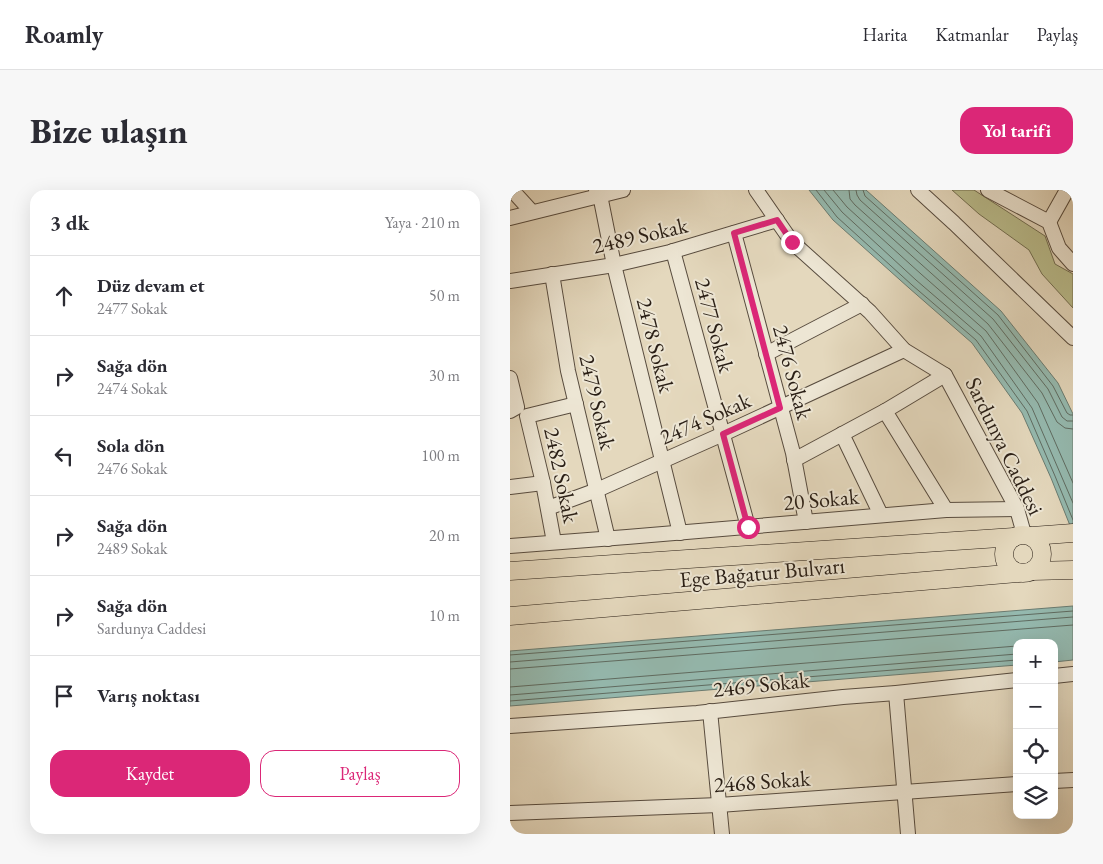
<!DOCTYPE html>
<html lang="tr">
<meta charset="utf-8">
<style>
:root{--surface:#fff;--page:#f7f7f7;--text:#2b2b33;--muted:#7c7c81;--line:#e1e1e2;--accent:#db2777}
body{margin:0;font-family:"EB Garamond",serif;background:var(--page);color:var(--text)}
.controls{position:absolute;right:15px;bottom:15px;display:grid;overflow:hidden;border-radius:10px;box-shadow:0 5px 20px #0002}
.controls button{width:45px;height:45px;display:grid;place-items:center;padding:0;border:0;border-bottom:1px solid var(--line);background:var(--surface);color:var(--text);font:25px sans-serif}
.stop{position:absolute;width:15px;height:15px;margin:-11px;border:4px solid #db2777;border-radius:50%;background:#fff}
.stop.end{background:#db2777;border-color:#fff;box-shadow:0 1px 5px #0008}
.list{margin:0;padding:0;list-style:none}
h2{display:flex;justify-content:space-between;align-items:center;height:65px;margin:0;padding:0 20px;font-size:21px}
h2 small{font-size:16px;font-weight:400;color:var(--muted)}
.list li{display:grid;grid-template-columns:32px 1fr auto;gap:15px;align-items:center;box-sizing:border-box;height:80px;padding:0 20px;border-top:1px solid var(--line)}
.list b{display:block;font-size:19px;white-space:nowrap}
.list p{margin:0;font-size:16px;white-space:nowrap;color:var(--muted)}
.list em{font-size:16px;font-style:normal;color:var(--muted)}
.actions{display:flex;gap:10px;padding:15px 20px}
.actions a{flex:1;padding:11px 0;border:1px solid var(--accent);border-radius:15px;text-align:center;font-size:18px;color:var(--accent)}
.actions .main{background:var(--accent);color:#fff}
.icon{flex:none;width:28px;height:28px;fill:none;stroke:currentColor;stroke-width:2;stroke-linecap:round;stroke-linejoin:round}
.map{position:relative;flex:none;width:563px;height:644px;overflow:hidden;border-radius:15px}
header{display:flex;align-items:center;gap:30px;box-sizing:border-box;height:70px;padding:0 25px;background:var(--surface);border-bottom:1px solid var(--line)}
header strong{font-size:24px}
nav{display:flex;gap:28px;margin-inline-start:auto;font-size:18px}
.intro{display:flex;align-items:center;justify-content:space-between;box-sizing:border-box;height:120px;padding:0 30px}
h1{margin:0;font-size:35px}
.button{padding:12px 22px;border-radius:15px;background:var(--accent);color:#fff;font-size:18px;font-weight:700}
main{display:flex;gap:30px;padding:0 30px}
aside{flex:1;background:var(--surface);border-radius:15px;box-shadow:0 5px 20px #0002}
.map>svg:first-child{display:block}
.green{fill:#babd8d;stroke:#726e51}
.water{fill:#95bab0;stroke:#6a7c72}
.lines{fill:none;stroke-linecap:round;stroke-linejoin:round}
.shore{stroke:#5f6c62;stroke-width:1}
.minor-casing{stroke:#584c3f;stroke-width:16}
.major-casing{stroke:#291e15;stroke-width:19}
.minor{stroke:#ede6d4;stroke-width:14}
.major{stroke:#e4d8bd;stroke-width:18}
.route{stroke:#db2777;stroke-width:6}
.labels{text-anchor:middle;stroke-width:4;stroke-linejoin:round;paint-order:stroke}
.street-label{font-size:22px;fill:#291e15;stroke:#ede6d4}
</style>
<header>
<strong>Roamly</strong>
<nav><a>Harita</a><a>Katmanlar</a><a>Paylaş</a></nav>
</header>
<div class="intro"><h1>Bize ulaşın</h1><a class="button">Yol tarifi</a></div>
<main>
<aside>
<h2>3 dk<small>Yaya · 210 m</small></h2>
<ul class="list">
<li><svg class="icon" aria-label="ahead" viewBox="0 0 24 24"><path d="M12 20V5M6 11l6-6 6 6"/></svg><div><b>Düz devam et</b><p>2477 Sokak</p></div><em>50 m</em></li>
<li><svg class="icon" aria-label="right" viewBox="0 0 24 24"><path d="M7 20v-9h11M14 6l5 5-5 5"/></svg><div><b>Sağa dön</b><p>2474 Sokak</p></div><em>30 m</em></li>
<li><svg class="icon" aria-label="left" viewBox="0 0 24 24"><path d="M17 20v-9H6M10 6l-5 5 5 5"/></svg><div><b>Sola dön</b><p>2476 Sokak</p></div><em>100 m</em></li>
<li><svg class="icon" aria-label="right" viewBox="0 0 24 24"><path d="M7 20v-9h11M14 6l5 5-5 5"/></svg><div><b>Sağa dön</b><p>2489 Sokak</p></div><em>20 m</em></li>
<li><svg class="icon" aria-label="right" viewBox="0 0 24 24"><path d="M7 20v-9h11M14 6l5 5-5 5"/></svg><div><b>Sağa dön</b><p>Sardunya Caddesi</p></div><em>10 m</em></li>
<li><svg class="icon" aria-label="arrive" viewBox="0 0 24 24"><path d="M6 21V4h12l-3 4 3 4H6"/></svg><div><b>Varış noktası</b></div></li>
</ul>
<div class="actions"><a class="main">Kaydet</a><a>Paylaş</a></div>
</aside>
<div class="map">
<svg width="563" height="644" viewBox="0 0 563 644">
<rect width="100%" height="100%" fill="#e4d8bd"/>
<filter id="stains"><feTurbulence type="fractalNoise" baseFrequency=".004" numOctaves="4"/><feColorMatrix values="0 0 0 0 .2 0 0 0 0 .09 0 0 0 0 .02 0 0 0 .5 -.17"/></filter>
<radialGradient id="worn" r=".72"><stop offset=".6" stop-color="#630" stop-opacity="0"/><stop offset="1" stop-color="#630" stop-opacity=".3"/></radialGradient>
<path class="green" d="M 442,0 L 464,0 L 535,46 L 545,74 L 563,84 L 563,118 L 532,84 L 519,60 L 469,24 Z"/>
<g class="water">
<path d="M 299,0 L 356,0 L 491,121 L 548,193 L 563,224 L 563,343 L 541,288 L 512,223 L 462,153 L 399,98 L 323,30 Z"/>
<path d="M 563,416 L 563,470 L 544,472 L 544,453 L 507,453 L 507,475 L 0,516 L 0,461 Z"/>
</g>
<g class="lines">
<g class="shore">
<path d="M 306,0 L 327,27 L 402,95 L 466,150 L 517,221 L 545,286 L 563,330"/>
<path d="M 314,0 L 332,22 L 406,90 L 471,146 L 522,218 L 563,313"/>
<path d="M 323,0 L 337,17 L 411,84 L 476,141 L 528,213 L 563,293"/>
<path d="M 339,0 L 340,9 L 345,15 L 478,134 L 532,203 L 547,232 L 555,238 L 563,239"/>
<path d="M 346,0 L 347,5 L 350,10 L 483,129 L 538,199 L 552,227 L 557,231 L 563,231"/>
<path d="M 353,0 L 355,6 L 488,125 L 543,196 L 557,223 L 560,225 L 563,225"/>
<path d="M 0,465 L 563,421"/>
<path d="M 0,472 L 563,427"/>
<path d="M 0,479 L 563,435"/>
<path d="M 0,497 L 507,456"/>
<path d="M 0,505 L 507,464"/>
<path d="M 0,511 L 507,470"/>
</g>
<defs>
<g id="minor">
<path d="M 2,0 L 22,22"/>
<path d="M 86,0 L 90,5 L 104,75 L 170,343"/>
<path d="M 246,0 L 282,52 L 360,122 L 394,160 L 435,185 L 507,319 L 514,344"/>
<path d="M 408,0 L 444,33 L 563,148"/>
<path d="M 478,0 L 539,32 L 549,58 L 563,74"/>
<path d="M 0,28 L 113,0"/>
<path d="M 539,32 L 557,0"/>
<path d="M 224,43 L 283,263 L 296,332"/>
<path d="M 163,61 L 238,337"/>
<path d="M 42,84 L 58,181 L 98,349"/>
<path d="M 0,91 L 104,75 L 160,62 L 267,30"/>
<path d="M 256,164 L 352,114"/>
<path d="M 0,188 L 7,217 L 0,221"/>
<path d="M 375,221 L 436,320"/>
<path d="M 332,244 L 371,325"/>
<path d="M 284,270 L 375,221 L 435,185"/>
<path d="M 0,297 L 33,293"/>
<path d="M 38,318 L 87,300 L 213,244 L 394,160"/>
<path d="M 44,352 L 33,293 L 17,226 L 66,214"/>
<path d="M 0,356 L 117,347 L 436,320 L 507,319"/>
<path d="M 544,486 L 563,484"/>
<path d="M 386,503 L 398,644"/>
<path d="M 200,521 L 212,644"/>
<path d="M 0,536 L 187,523 L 333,507 L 386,503 L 507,490"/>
<path d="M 544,591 L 563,590"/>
<path d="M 0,623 L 209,615 L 507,594"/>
</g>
<g id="major">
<circle cx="513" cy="364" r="19"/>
<path d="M 522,346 L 563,343"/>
<path d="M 0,381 L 504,347"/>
<path d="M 522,381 L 563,380"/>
<path d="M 0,426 L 508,383"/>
</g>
</defs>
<use href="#minor" class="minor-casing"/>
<use href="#major" class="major-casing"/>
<use href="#minor" class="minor"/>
<use href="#major" class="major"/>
</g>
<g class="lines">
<path class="route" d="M 238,337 L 213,244 L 270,218 L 224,43 L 267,30 L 282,52"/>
</g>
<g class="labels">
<g class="street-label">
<text transform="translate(130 45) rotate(-13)" y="8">2489 Sokak</text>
<text transform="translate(205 135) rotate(75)" y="8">2477 Sokak</text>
<text transform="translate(146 155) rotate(76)" y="8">2478 Sokak</text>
<text transform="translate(283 182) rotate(75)" y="8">2476 Sokak</text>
<text transform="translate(88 212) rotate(77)" y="8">2479 Sokak</text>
<text transform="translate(195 228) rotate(-24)" y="8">2474 Sokak</text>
<text transform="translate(495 256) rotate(64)" y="8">Sardunya Caddesi</text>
<text transform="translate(52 285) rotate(78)" y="8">2482 Sokak</text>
<text transform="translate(311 309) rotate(-5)" y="8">20 Sokak</text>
<text transform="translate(252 382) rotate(-5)" y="8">Ege Bağatur Bulvarı</text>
<text transform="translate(251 494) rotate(-6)" y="8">2469 Sokak</text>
<text transform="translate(252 591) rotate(-4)" y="8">2468 Sokak</text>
</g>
</g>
<rect width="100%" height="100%" filter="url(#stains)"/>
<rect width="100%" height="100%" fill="url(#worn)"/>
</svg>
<div class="controls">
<button>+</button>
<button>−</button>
<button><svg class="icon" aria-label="locate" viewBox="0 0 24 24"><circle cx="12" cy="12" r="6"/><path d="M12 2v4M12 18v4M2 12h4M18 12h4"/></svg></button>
<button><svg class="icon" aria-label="layers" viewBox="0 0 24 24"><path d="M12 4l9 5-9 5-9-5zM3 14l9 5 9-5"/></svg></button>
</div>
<div class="stop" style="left:238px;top:337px"></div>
<div class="stop end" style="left:282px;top:52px"></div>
</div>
</main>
